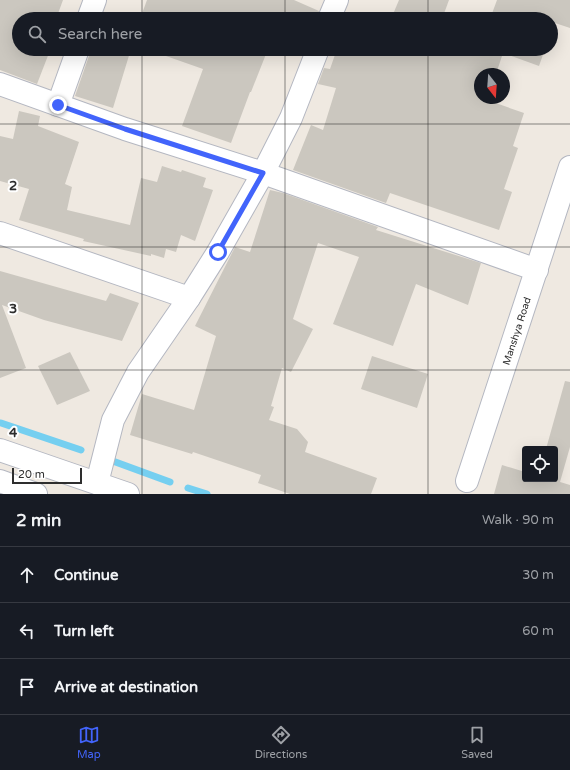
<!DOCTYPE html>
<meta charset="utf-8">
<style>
:root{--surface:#171b24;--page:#242831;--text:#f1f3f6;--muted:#9ea1a6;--line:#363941;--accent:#4264fb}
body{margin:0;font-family:"Varela Round",sans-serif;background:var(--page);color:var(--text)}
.controls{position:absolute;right:12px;bottom:12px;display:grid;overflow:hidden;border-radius:4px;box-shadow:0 4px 16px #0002}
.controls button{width:36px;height:36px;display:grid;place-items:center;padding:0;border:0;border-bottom:1px solid var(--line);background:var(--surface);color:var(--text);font:20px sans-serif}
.compass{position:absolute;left:474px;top:68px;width:36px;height:36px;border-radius:50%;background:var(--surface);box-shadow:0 4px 16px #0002;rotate:163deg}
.scale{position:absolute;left:12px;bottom:10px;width:70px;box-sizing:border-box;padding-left:4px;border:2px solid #2e2e2e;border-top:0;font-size:11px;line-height:14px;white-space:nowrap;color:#2e2e2e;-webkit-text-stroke:3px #fff;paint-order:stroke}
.stop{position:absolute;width:12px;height:12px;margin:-9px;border:3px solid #4264fb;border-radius:50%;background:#fff}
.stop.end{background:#4264fb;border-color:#fff;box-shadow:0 1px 4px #0008}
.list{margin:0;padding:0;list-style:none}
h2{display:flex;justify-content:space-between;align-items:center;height:52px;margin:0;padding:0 16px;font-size:17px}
h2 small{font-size:13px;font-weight:400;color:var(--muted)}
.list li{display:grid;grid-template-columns:26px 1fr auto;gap:12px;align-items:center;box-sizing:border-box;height:56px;padding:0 16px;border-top:1px solid var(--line)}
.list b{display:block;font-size:15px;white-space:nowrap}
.list em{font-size:13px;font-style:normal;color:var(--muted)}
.icon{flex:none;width:22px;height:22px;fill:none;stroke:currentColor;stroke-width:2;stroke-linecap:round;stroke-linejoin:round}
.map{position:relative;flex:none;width:570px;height:494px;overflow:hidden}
.search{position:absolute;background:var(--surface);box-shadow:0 4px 16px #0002;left:12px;right:12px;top:12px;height:44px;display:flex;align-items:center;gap:10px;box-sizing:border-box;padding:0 14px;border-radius:22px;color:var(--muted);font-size:15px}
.sheet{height:220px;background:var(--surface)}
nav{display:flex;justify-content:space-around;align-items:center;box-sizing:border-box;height:56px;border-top:1px solid var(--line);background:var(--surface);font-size:11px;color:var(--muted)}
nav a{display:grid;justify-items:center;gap:2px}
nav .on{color:var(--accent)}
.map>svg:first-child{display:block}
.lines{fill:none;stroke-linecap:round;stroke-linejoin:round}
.stream{stroke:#75cff0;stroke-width:7}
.building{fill:#cbc7bf}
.minor-casing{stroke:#b4b7c1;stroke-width:24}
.tertiary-casing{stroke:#b4b7c1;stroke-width:24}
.secondary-casing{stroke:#b4b7c1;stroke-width:24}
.minor{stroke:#fff;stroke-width:22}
.tertiary{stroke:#fff;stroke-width:22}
.secondary{stroke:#fff;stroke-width:22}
.route{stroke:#4264fb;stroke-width:5}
.grid{fill:none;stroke:#2e2e2e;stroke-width:1;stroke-opacity:0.55}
.labels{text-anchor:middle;stroke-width:4;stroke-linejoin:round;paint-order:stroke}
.street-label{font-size:10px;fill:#2e2e2e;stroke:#fff}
.grid-label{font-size:13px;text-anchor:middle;font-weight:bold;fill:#2e2e2e;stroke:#fff;stroke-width:4;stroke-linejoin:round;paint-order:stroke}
</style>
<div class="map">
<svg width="570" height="494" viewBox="0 0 570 494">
<rect width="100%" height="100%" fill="#efe9e1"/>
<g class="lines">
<g class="stream">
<path d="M 1,423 L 81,450"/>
<path d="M 110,460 L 170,482"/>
<path d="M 188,488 L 207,494"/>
</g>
</g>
<g class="building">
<path d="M 0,0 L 63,0 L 56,19 L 19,19 L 19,49 L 45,49 L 44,51 L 49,53 L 37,84 L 0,70 Z"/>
<path d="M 147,0 L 294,0 L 319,11 L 317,19 L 140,19 Z"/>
<path d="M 399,0 L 449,0 L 442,19 L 391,19 Z"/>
<path d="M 497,0 L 570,0 L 570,28 L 555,23 L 551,32 L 551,19 L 490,19 Z"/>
<path d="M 90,49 L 131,49 L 113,108 L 75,96 L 90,53 Z"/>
<path d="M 146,49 L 268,49 L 251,92 L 250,92 L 231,143 L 182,126 L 203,69 Z"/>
<path d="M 337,49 L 545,49 L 539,66 L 503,53 L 496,74 L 480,74 L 480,98 L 488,98 L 487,100 L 524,113 L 513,146 L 518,148 L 504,189 L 512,192 L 499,230 L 390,193 L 386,203 L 293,170 L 311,125 L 323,130 L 336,88 L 318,84 L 324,68 L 330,69 Z"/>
<path d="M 19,111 L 40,116 L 38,126 L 79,142 L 65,184 L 72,187 L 67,210 L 130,225 L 141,178 L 157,182 L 162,166 L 181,172 L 182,170 L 206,178 L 203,187 L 213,190 L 195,241 L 181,235 L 176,252 L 166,249 L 164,258 L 151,254 L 151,256 L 83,241 L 84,239 L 19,220 L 29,189 L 0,181 L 0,136 L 13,139 Z"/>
<path d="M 270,190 L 283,193 L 378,227 L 376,230 L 481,263 L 468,305 L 416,284 L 393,346 L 333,324 L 359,257 L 318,243 L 293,319 L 313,329 L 291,372 L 282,368 L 271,406 L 274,407 L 269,420 L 297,429 L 308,442 L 305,452 L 377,478 L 371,494 L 290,494 L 258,483 L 261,475 L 193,452 L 192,454 L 130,435 L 142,394 L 194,410 L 216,336 L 195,326 L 235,247 L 250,252 Z"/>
<path d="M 0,271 L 106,301 L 110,293 L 139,303 L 122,341 L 44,320 L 2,305 L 26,368 L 0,378 Z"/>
<path d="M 70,352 L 90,391 L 57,405 L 38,366 Z"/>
<path d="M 372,356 L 428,374 L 417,408 L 361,389 Z"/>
<path d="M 565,381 L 570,382 L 570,447 L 560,482 L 570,485 L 570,494 L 494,494 L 502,465 L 525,472 L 525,479 L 555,479 L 555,449 L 546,449 Z"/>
</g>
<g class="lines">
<defs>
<g id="minor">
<path d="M 88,19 L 95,0"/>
<path d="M 329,19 L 337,0"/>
<path d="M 0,84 L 125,129 L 263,173 L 537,270"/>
<path d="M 58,105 L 78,49"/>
<path d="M 0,233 L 189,298"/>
<path d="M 97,483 L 113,420 L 138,372 L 189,298 L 218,252 L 263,173 L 291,118 L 318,49"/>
</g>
<g id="tertiary">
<path id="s1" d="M 467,481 L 570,167"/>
</g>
<g id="secondary">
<path d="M 0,450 L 128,494"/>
<path d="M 0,481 L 36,494"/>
</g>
</defs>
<use href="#minor" class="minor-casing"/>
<use href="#tertiary" class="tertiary-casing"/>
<use href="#secondary" class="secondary-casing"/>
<use href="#minor" class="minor"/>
<use href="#tertiary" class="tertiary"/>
<use href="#secondary" class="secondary"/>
</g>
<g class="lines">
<path class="route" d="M 58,105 L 125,129 L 263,173 L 218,252"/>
</g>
<path class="grid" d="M 142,0 L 142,19M 285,0 L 285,19M 428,0 L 428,19M 142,49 L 142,494M 285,49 L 285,494M 428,49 L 428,494M 0,124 L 570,124M 0,247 L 570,247M 0,370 L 570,370"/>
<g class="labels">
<g class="street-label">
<text dy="4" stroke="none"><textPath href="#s1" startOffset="158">Manshya Road</textPath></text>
</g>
</g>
<g class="grid-label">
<text x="13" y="190">2</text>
<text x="13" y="313">3</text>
<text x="13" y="437">4</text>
</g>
</svg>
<div class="controls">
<button><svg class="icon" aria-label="locate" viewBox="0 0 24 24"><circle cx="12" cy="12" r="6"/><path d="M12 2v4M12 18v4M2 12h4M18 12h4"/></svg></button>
</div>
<svg class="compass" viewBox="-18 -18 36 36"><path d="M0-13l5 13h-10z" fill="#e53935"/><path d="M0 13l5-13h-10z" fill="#9ea1a6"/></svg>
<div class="scale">20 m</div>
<div class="stop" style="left:218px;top:252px"></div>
<div class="stop end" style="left:58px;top:105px"></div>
<div class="search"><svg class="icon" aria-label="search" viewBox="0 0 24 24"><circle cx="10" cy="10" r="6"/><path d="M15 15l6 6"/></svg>Search here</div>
</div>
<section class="sheet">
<h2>2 min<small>Walk · 90 m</small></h2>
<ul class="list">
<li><svg class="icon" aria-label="ahead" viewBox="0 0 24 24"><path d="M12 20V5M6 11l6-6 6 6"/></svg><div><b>Continue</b></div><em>30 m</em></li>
<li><svg class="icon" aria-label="left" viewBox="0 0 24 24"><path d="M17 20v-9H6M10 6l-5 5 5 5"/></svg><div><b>Turn left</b></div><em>60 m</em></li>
<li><svg class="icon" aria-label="arrive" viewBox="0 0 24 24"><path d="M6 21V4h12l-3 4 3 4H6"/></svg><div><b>Arrive at destination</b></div></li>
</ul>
</section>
<nav>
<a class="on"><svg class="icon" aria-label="map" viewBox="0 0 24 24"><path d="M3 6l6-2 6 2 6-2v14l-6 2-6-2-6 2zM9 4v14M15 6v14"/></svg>Map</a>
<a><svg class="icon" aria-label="directions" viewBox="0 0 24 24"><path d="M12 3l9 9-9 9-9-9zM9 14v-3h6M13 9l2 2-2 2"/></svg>Directions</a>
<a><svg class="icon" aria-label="saved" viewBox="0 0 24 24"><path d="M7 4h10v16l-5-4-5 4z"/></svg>Saved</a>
</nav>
